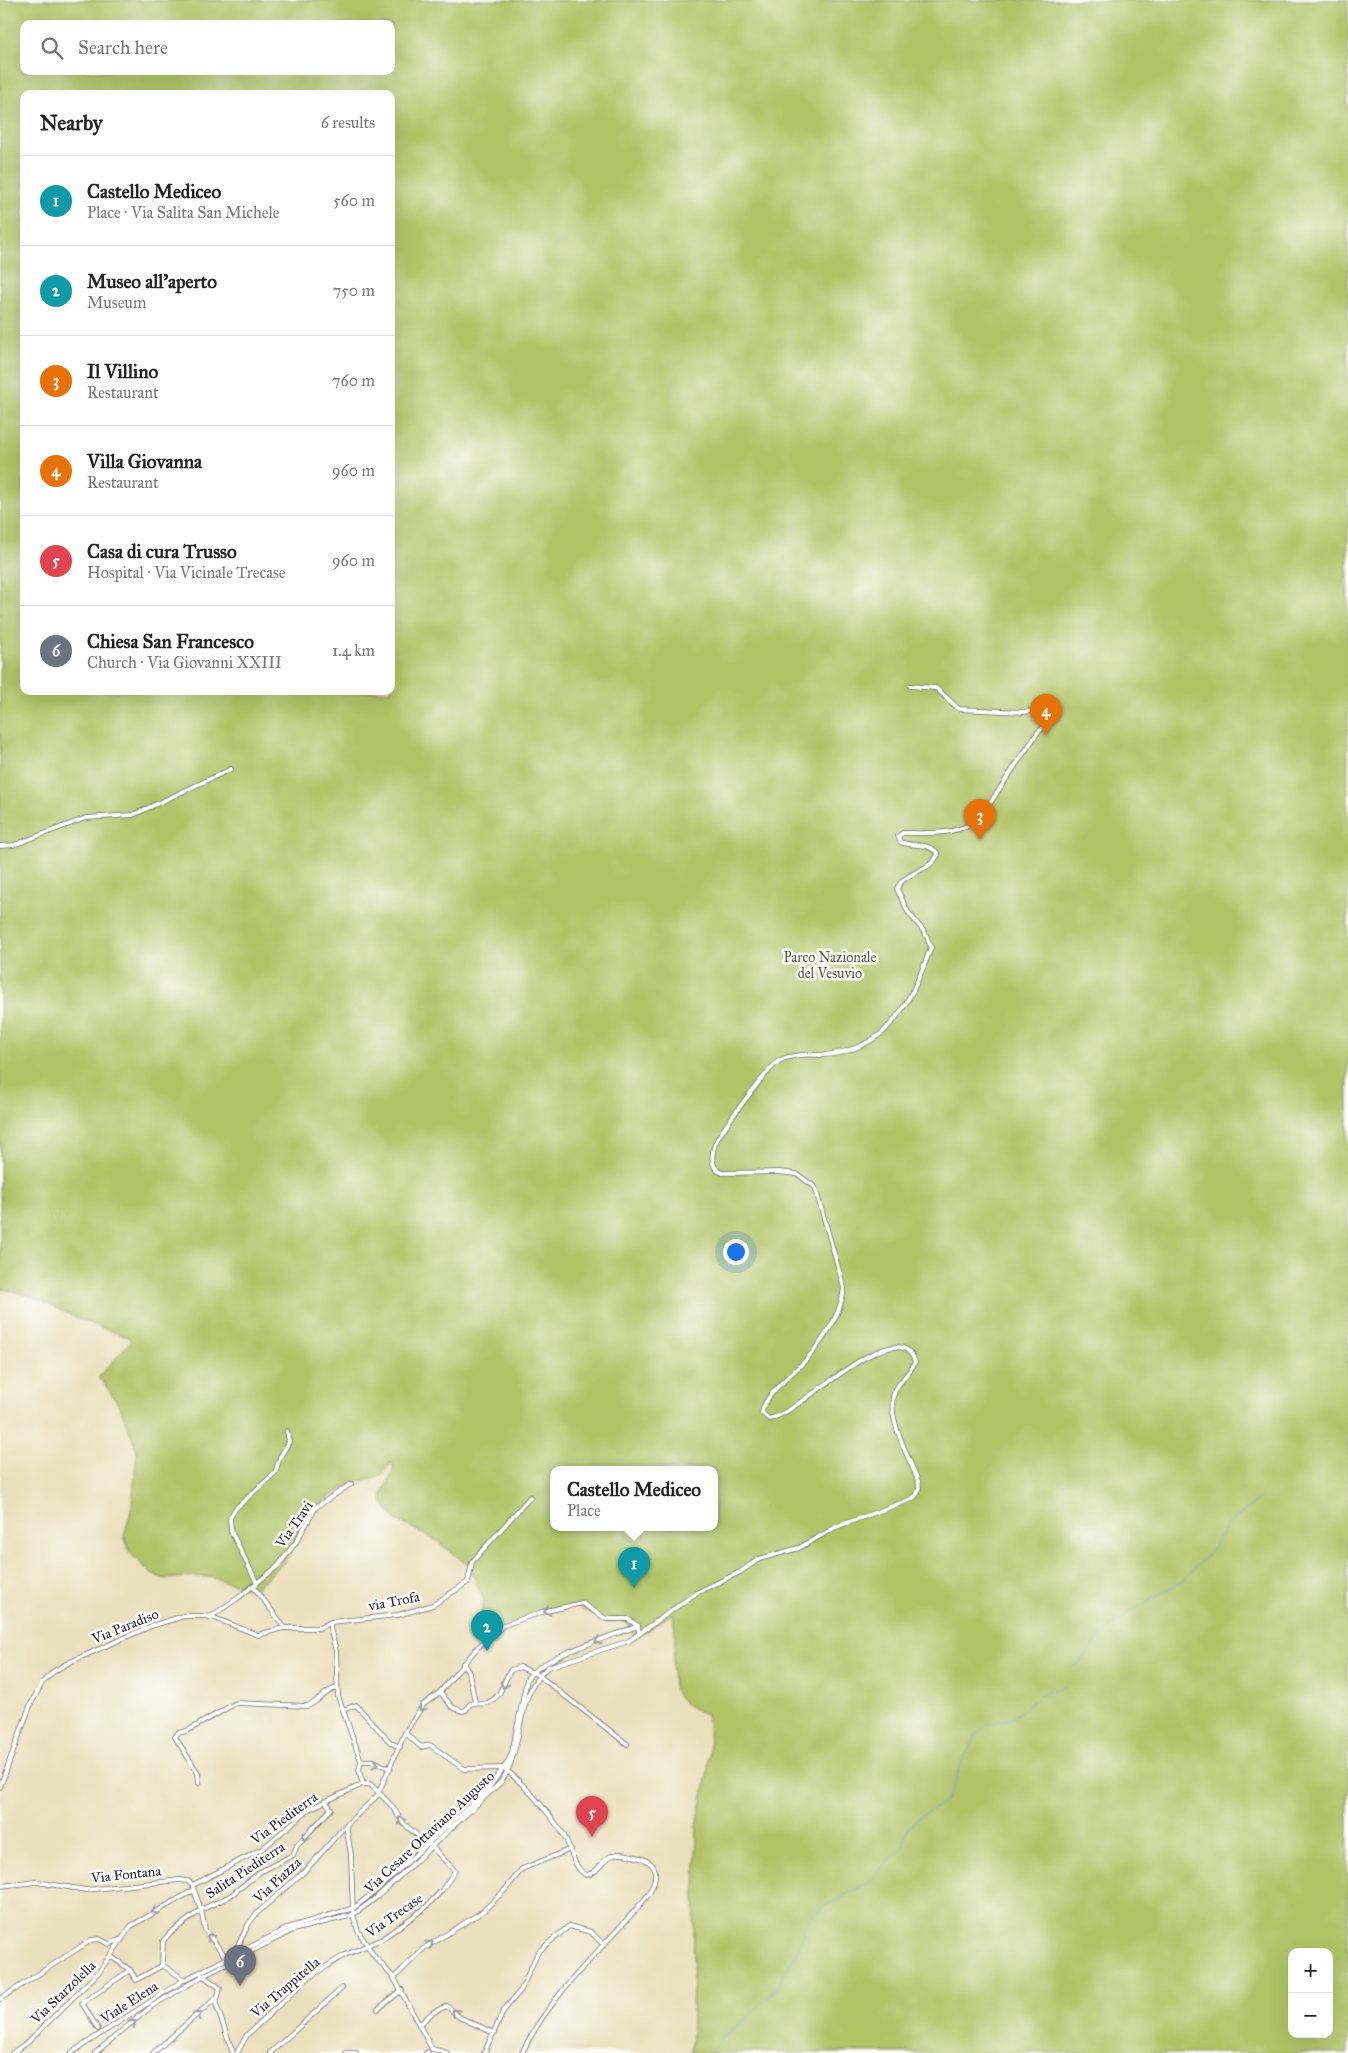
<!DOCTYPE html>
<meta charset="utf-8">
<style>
:root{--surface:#fff;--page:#f6f6f6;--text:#222;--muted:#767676;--line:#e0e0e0;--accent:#d1495b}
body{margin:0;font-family:"IM FELL Great Primer",serif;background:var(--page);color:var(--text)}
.controls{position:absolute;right:15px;bottom:15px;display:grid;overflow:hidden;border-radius:10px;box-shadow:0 5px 20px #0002}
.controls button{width:45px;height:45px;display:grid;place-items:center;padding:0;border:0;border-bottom:1px solid var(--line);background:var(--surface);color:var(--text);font:25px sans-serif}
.you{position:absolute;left:735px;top:1251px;width:18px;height:18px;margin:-12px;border:4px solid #fff;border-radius:50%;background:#1a73e8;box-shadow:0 0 0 8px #1a73e833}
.badge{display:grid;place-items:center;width:32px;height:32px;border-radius:50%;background:var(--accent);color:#fff;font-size:16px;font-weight:700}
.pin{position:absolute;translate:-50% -41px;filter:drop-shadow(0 1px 2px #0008)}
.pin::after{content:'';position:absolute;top:26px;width:18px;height:15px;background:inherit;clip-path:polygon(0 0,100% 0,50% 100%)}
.popup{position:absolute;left:550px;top:1466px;width:168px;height:65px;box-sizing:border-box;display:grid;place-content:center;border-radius:10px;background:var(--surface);filter:drop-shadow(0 1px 4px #0005);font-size:16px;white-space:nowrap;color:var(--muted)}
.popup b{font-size:19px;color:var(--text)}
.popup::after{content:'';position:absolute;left:50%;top:100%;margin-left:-10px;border:10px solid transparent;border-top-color:var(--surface)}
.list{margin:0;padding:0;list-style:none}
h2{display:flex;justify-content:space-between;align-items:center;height:65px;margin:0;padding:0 20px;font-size:21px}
h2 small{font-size:16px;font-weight:400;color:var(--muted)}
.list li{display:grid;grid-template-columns:32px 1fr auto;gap:15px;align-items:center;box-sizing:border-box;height:90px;padding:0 20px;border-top:1px solid var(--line)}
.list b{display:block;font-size:19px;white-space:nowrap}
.list p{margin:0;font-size:16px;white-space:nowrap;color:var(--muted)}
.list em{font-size:16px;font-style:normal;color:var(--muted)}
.icon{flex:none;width:28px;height:28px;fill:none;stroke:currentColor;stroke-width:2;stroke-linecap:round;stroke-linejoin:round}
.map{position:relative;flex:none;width:1348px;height:2053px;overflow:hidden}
.search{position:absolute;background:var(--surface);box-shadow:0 5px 20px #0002;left:20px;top:20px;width:375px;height:55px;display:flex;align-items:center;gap:12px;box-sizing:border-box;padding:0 18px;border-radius:10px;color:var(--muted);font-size:19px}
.panel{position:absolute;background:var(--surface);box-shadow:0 5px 20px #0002;left:20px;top:90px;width:375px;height:605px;border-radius:10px}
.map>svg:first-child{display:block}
.green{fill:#b1c366;stroke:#6a7250;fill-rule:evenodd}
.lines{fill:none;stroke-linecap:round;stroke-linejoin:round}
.stream{stroke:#6e9cd7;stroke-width:1}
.street-casing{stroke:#686468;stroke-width:5.5}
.street{stroke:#fff;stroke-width:4}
.oneway{stroke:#9c9ca7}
.labels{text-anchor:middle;stroke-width:5;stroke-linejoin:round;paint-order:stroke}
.park-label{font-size:14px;fill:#545a4a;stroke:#fdfcf7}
.street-label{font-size:14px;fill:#22223b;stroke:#fdfcf7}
</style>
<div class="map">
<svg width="1348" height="2053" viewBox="0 0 1348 2053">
<rect width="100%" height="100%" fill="#fdfcf7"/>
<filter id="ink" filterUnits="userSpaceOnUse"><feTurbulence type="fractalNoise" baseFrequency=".02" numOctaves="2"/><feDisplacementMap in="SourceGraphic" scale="10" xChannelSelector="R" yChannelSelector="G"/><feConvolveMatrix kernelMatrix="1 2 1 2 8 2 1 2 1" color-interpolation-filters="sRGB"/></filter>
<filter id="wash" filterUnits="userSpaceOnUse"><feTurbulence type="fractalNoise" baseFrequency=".0096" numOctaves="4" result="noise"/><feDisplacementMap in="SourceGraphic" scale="20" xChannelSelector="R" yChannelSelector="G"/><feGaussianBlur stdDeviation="1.12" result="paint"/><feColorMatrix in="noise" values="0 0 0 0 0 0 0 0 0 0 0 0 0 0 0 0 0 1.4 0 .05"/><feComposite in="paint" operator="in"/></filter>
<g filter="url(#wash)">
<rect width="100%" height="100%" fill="#ebe0bd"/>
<path class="green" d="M 0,0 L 1348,0 L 1348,2053 L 691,2053 L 696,1849 C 698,1841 696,1834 697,1826 C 703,1789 716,1752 706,1715 C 697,1710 682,1704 677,1695 C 668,1676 675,1651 675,1632 C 675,1626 673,1619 673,1613 L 635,1639 L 628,1625 L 619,1620 L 606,1622 L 576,1606 L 538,1614 L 507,1625 L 492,1640 L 481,1613 L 484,1600 L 469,1566 L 437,1541 L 395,1519 L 383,1503 L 383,1493 L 394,1469 L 391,1462 C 388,1467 384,1474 378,1477 C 373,1480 365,1480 359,1481 C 341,1487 296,1515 300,1537 L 284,1562 L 253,1590 L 214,1578 L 197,1576 L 166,1579 L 153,1575 L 130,1553 L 124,1536 L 132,1506 L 137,1450 L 120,1407 L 104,1383 L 98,1378 L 131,1341 L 128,1337 C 110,1331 91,1324 73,1316 C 45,1304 33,1293 0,1289 ZM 24,24 L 391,24 L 391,71 L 24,71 ZM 24,94 L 391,94 L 391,691 L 24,691 ZM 554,1469 L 714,1469 L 714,1527 L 554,1527 ZM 1292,1952 L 1329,1952 L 1329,2034 L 1292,2034 Z"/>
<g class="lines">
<g class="stream">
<path d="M 1073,1667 L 1080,1662 L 1104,1632 L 1130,1612 L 1184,1580 L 1208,1554 L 1228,1525 L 1260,1498"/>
<path d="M 710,2053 L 719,2041 L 750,2015 L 778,1986 L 799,1947 L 806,1923 L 815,1912 L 871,1881 L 885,1864 L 903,1847 L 908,1829 L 916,1819 L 945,1802 L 951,1793 L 963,1759 L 977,1734 L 986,1725 L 1013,1718 L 1041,1695 L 1065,1687"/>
</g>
</g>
</g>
<g filter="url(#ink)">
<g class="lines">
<defs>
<g id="street">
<path d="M 0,846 L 14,845 L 86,818 L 133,815 L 231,769"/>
<path d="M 257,1583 L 231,1531 L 230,1518 L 235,1509 L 275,1473 L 280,1457 L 289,1442 L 287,1431"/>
<path d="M 253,1586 L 285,1628"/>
<path d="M 210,1617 L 238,1598 L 278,1566 L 296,1542 L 316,1507 L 351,1484"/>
<path d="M 331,1622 L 330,1628 L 336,1651 L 338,1696 L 361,1761 L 359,1770 L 363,1784"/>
<path d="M 463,1663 L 469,1673 L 475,1702"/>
<path d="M 440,1692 L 452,1707 L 462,1711 L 466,1710 L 470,1704 C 476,1702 481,1705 487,1703 C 503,1697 502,1682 511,1670 L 520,1667 L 538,1675 L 627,1744"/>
<path d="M 343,1710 L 356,1705 L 391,1743 L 400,1747"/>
<path d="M 405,1733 L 421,1747 L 430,1745 L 464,1769 L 504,1768 C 526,1786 545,1808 562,1832 C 571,1845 572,1867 586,1875 C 598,1874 602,1859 613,1855 C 619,1853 626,1854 632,1856 C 658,1861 660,1872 649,1894 C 606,1947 552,1990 522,2053"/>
<path d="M 361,1761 L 374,1761 L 390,1769"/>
<path d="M 199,1783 L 198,1773 L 175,1737 L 178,1733 L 187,1731 L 236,1703 L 307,1706 C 319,1702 324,1691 337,1688"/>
<path d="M 0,1787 L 30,1706 L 42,1683 L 54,1671 L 70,1662 L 151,1626 L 184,1616 L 204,1616 L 212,1617 L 258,1635 L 283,1628 L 319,1628 L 331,1622 L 398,1615 L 433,1605 L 468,1582 L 472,1562 L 530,1497"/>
<path d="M 193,1885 L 262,1849 L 309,1809 L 363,1784 L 370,1784 L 391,1805 L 404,1824 L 432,1847 L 455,1871 L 442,1890 L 425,1908 L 382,1939 L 343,1956 L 308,1978 L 247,2035 L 237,2053"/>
<path d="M 0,1886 L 37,1882 L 86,1890 L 179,1880 L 188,1881 L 193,1885"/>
<path d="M 193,1887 L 201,1910 L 205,1930 L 228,1960"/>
<path d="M 233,1956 L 248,1925 L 256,1914 L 307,1869 L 346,1825"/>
<path d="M 130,1970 L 136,1980 L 163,1965"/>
<path d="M 202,1975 L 220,1988 L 216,2004 L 233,2053"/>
<path d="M 394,1978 L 423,1949 L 482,1912 L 505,1890 L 522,1869 L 571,1849"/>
<path d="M 185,1980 L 162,1965 L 163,1941 L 170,1933 L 201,1910 L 230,1896 L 260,1872 L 293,1855 L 297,1845 L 331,1809 L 325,1801"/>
<path d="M 0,1999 L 91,1940 L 99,1939 L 109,1944 L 122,1939"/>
<path d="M 378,2009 L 402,1990"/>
<path d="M 419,2025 L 432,2013 L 447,2006 L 459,2017 L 494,2033"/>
<path d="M 98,2029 L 82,2003 L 130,1970 L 112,1957"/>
<path d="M 12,2053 L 28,2042 L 99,1972 L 131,1926 L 194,1890"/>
<path d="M 71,2053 L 182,1981 L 290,1927 L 354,1908 L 373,1893 L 487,1790 L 508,1762 L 512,1752 L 527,1679 C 540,1657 612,1636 638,1626 L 639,1633"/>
<path d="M 95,2053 L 152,2006 L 203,1976 L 293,1930 L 353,1915 L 377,1897 L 501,1782 C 525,1748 514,1694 548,1667 L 629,1641 L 696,1593 L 740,1572 L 759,1559 L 799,1548 L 836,1527 L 912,1499 C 919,1494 920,1489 918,1481 C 910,1459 884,1413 895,1391 C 900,1380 910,1373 915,1362 C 913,1356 910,1350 903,1348 C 871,1337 802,1411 769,1419 L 762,1413 C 763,1396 793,1373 805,1361 C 824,1340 841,1316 844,1288 L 815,1187 L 797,1174 L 779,1172 L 722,1173 C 710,1168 711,1156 715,1144 C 721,1130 767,1069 779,1061 C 783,1058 789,1057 794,1056 C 802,1054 811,1055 820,1055 C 842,1055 866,1046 883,1032 C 907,1009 920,978 931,947 L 925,933 L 908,912 L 897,889 C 904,871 931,872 938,854 C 929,842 913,847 900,842 L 898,836 L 903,833 C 930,833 958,836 980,818 L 1038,732 L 1051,722 L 1054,718 L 1051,710 L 1047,709 L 1024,712 L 959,709 L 936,688 L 910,686"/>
<path d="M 153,2053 L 216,1998"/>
<path d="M 270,2053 L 342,1988"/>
<path d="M 346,2053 L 356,2053"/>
<path d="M 426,2053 L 428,2052"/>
<path d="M 447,2053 L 432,2049 L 394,1978 L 374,1956 L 358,1931 L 353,1915 L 351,1855 L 346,1825 L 377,1796 L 405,1733 L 423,1705 L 440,1692 L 478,1647 L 504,1625 L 542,1612 L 582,1603 L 606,1619 L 628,1619 L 638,1626"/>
<path d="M 484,2053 L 504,2010 L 521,1990 L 538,1952 L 569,1926 L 591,1932 L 603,1944"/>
</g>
</defs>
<use href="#street" class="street-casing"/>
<use href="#street" class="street"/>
</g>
<defs><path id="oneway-chevron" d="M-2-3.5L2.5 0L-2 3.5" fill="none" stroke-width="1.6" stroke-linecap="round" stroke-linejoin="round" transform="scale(1.25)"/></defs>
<g class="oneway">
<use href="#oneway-chevron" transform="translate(547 1611) rotate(167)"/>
<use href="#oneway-chevron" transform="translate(598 1641) rotate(160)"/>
<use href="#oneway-chevron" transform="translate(504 1685) rotate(112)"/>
<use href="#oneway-chevron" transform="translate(422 1708) rotate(130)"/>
<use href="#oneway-chevron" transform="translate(376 1764) rotate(18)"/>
<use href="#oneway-chevron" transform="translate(401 1820) rotate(-127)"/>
<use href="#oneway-chevron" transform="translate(305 1837) rotate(134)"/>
<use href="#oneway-chevron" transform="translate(155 1911) rotate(154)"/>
<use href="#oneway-chevron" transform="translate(210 1937) rotate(-129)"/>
<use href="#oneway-chevron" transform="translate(430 1944) rotate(-34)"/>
<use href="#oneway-chevron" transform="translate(455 2012) rotate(-137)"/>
<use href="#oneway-chevron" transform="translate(198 2015) rotate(-43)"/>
<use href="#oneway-chevron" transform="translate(133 2023) rotate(-39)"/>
</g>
</g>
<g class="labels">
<g class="park-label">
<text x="830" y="962">Parco Nazionale<tspan x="830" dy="16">del Vesuvio</tspan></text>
</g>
<g class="street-label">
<text transform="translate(294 1524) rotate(-55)" y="5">Via Travi</text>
<text transform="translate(394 1601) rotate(-11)" y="5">via Trofa</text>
<text transform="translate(125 1626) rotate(-22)" y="5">Via Paradiso</text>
<text transform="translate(284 1818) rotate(-36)" y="5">Via Piediterra</text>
<text transform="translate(429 1832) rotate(-43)" y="5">Via Cesare Ottaviano Augusto</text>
<text transform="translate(245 1870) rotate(-33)" y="5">Salita Piediterra</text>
<text transform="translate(126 1874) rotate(-6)" y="5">Via Fontana</text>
<text transform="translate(277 1880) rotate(-43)" y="5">Via Piazza</text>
<text transform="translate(394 1915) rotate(-35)" y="5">Via Trecase</text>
<text transform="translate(285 1987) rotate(-40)" y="5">Via Trappitella</text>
<text transform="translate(63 1992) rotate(-44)" y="5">Via Starzolella</text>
<text transform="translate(129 2002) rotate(-33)" y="5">Viale Elena</text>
</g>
</g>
</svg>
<div class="controls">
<button>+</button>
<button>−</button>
</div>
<div class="you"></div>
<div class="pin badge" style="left:634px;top:1588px;background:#0f9aa8">1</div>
<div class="popup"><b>Castello Mediceo</b>Place</div>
<div class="pin badge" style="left:487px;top:1651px;background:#0f9aa8">2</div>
<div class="pin badge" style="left:980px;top:840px;background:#e8710a">3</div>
<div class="pin badge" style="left:1046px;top:735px;background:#e8710a">4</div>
<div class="pin badge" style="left:592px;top:1837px;background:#e0444e">5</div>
<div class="pin badge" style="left:240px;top:1986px;background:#6b7280">6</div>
<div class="search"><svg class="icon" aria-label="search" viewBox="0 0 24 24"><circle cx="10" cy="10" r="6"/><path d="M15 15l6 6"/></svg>Search here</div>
<section class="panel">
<h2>Nearby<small>6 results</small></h2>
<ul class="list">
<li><span class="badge" style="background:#0f9aa8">1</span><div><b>Castello Mediceo</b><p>Place · Via Salita San Michele</p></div><em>560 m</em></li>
<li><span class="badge" style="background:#0f9aa8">2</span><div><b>Museo all'aperto</b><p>Museum</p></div><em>750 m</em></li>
<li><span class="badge" style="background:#e8710a">3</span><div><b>Il Villino</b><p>Restaurant</p></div><em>760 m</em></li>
<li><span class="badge" style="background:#e8710a">4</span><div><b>Villa Giovanna</b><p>Restaurant</p></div><em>960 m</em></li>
<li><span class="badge" style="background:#e0444e">5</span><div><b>Casa di cura Trusso</b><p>Hospital · Via Vicinale Trecase</p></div><em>960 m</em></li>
<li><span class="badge" style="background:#6b7280">6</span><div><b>Chiesa San Francesco</b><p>Church · Via Giovanni XXIII</p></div><em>1.4 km</em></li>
</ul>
</section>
</div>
